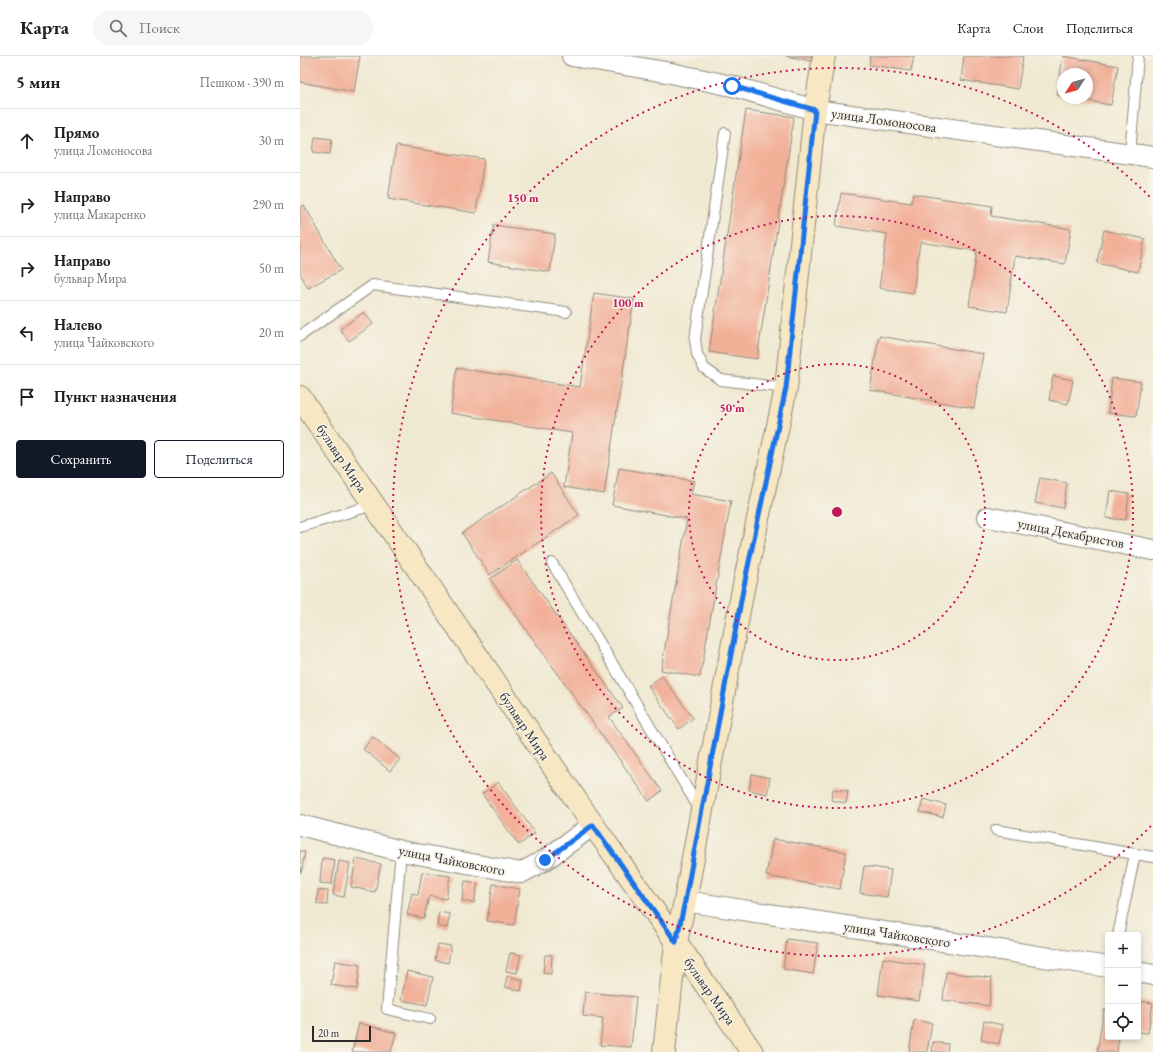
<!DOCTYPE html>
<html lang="ru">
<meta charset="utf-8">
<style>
:root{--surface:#fff;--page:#f6f6f6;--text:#202124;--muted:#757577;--line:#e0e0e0;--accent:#111827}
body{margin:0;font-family:"EB Garamond",serif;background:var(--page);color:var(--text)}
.controls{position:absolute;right:12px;bottom:12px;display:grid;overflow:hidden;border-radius:4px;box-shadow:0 2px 6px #0003}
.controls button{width:36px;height:36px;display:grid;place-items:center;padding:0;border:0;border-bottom:1px solid var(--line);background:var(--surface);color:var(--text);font:20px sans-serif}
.compass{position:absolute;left:757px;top:12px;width:36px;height:36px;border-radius:50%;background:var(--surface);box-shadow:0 2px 6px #0003;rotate:234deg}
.scale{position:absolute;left:12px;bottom:10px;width:59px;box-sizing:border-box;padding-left:4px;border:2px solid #2b2b2b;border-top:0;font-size:11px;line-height:14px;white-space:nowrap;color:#2b2b2b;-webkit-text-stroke:3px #f7f3e8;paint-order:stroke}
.stop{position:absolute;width:12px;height:12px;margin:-9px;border:3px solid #1a73e8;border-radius:50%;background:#fff}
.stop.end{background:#1a73e8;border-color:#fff;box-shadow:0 1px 4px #0008}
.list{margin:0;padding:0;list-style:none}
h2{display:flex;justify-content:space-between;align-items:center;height:52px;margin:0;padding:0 16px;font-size:17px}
h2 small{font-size:13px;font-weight:400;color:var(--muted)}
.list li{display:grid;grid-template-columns:26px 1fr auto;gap:12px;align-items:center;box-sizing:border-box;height:64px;padding:0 16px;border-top:1px solid var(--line)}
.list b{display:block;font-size:15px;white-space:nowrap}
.list p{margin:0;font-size:13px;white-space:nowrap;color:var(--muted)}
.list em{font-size:13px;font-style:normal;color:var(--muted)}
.actions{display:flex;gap:8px;padding:12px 16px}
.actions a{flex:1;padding:9px 0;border:1px solid var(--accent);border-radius:4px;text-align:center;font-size:14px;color:var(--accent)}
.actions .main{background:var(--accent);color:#fff}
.icon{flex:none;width:22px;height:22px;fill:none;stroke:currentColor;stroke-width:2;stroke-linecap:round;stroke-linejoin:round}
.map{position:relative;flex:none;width:853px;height:996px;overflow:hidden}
header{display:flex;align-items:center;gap:24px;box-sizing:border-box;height:56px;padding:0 20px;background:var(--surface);border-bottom:1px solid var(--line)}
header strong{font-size:19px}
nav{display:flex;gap:22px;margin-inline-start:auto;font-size:14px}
.search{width:280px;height:36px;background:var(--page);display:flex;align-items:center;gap:10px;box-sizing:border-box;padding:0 14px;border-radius:22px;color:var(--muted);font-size:15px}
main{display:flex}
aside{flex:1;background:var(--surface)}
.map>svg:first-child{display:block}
.building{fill:#f2b099}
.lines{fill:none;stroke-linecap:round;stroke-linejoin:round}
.lane-casing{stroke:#8e8a7e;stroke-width:12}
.street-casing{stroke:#8e8a7e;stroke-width:22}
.secondary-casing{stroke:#8e8a7e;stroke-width:24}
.lane{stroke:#fff;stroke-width:10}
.street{stroke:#fff;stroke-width:20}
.secondary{stroke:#f7e8c3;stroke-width:22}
.route{stroke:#1a73e8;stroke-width:5}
.ring{fill:none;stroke:#c2185b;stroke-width:2;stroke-dasharray:2 4}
.labels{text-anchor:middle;stroke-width:3;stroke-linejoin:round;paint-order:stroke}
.street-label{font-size:14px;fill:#2b2b2b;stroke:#f7f3e8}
.centre{fill:#c2185b;stroke:#f7f3e8;stroke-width:2}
.ring-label{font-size:12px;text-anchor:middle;font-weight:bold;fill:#c2185b;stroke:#f7f3e8;stroke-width:3;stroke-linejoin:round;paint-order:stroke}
</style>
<header>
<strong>Карта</strong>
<div class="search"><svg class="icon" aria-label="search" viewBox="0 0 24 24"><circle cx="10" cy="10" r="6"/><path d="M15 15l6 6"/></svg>Поиск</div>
<nav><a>Карта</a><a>Слои</a><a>Поделиться</a></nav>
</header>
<main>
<aside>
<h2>5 мин<small>Пешком · 390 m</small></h2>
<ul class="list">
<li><svg class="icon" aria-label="ahead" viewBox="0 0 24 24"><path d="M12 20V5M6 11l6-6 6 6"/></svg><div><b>Прямо</b><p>улица Ломоносова</p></div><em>30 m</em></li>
<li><svg class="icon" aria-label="right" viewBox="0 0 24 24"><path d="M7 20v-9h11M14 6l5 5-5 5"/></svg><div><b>Направо</b><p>улица Макаренко</p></div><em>290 m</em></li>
<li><svg class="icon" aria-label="right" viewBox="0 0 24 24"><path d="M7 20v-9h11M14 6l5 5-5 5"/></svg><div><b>Направо</b><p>бульвар Мира</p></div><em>50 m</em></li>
<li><svg class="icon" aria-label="left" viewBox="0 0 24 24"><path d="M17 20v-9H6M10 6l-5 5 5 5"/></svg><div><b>Налево</b><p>улица Чайковского</p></div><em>20 m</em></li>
<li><svg class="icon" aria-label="arrive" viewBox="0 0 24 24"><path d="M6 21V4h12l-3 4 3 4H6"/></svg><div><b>Пункт назначения</b></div></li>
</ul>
<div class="actions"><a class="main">Сохранить</a><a>Поделиться</a></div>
</aside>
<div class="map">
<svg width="853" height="996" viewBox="0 0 853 996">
<rect width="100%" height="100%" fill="#f7f3e8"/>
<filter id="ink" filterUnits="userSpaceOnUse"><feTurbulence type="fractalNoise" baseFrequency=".025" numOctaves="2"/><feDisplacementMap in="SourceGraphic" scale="8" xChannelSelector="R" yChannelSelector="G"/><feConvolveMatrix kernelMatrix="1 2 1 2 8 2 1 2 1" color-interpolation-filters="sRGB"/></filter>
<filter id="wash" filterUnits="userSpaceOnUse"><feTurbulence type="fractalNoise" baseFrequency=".012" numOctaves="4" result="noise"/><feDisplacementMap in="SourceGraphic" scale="16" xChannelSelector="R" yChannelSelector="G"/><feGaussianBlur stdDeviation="0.9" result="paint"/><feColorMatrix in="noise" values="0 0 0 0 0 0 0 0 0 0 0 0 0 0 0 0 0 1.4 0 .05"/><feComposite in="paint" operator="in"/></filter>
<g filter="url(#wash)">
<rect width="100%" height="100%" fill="#f0e9d2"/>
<g id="blocks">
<g class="building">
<path d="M 0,0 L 60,0 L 54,36 L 0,26 Z"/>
<path d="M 486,0 L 512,0 L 511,5 Z"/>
<path d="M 570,0 L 614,0 L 611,15 L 569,9 Z"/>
<path d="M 664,0 L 723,0 L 718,33 L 661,24 Z"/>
<path d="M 763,0 L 818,10 L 811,49 L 777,43 L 787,42 L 787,18 L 763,18 L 763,40 L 757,39 Z"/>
<path d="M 446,54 L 494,61 L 457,303 L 409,296 Z"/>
<path d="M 15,81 L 32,83 L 30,98 L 13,96 Z"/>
<path d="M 96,90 L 184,103 L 176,157 L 88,143 Z"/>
<path d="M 541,137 L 611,147 L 613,138 L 692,150 L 691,160 L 771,173 L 765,208 L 715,200 L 707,256 L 669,250 L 677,195 L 620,186 L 613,237 L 579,232 L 587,178 L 536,170 Z"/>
<path d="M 4,149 L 41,214 L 8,232 L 0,217 L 0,151 Z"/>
<path d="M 194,169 L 255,178 L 250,216 L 188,206 Z"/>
<path d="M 804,174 L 845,183 L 838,216 L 797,207 Z"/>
<path d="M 294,237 L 334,243 L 304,438 L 264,431 L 272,377 L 150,357 L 157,312 L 280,331 Z"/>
<path d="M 64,256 L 73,268 L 49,285 L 40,273 Z"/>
<path d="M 579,280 L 683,298 L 674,352 L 570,334 Z"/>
<path d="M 753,320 L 773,324 L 768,348 L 749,344 Z"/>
<path d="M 812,322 L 841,326 L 836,360 L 808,357 Z"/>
<path d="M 319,412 L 394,425 L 391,438 L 431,445 L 400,621 L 361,614 L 387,463 L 312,449 Z"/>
<path d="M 251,417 L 279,459 L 190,519 L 162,477 Z"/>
<path d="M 740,422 L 767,427 L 763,452 L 735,447 Z"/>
<path d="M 810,435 L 829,438 L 826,464 L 806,462 Z"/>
<path d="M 217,504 L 323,652 L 309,661 L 362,735 L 349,745 L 190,523 Z"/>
<path d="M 362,620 L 393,662 L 379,673 L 348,630 Z"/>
<path d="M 73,681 L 100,703 L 90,715 L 63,693 Z"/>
<path d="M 452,718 L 470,722 L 467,738 L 449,734 Z"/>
<path d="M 198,726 L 235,777 L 219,789 L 182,738 Z"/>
<path d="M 533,733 L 548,735 L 546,747 L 531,744 Z"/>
<path d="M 623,743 L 646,749 L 643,761 L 620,756 Z"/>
<path d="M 473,783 L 546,796 L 540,833 L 466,820 Z"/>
<path d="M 0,795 L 5,796 L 1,817 L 0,817 Z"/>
<path d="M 22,802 L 35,804 L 32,828 L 20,827 Z"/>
<path d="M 56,803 L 81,808 L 75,836 L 51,831 Z"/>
<path d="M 39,805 L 50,807 L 44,841 L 33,839 Z"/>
<path d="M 564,810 L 591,814 L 587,841 L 560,837 Z"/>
<path d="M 122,816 L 150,820 L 146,843 L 129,840 L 124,862 L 107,859 L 112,837 L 118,839 Z"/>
<path d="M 165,825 L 178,827 L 174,847 L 162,845 Z"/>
<path d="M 193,828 L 220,833 L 214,869 L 187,865 Z"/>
<path d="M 18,834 L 28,835 L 27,849 L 17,848 Z"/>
<path d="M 139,856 L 150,858 L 147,872 L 137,870 Z"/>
<path d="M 487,883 L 518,887 L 513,918 L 483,913 Z"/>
<path d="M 138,888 L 151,890 L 148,907 L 135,904 Z"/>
<path d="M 210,897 L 221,899 L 217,917 L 206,915 Z"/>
<path d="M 245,899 L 252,899 L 251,918 L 243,917 Z"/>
<path d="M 583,902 L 625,909 L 619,945 L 578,939 Z"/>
<path d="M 35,905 L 60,909 L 57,933 L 31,929 Z"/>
<path d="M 107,915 L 133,921 L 127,949 L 101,944 Z"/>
<path d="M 646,916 L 692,922 L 689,950 L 643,944 Z"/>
<path d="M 207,920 L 223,924 L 221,935 L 205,931 Z"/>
<path d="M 285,936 L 336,941 L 331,991 L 300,989 L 303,962 L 283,960 Z"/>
<path d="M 838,945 L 853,947 L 848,977 L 838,976 Z"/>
<path d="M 804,954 L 808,954 L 808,981 L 819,981 L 817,996 L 797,996 Z"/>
<path d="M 614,964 L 632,967 L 627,996 L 609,996 Z"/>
<path d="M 684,965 L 703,969 L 699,988 L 681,984 Z"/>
<path d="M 59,967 L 96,977 L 91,996 L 52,996 Z"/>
<path d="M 633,986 L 648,988 L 647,996 L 632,996 Z"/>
</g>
</g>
</g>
<g filter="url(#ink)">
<use href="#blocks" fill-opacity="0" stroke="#8e8a7e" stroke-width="1"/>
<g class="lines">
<defs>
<g id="lane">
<path d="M 425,77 L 395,283 L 397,298 L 404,312 L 421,324 L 486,332"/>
<path d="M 830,98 L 838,0"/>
<path d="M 0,280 L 73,229 L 266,256"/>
<path d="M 0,471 L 73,449"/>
<path d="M 252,507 L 400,754"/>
<path d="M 696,774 L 835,798 L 818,879"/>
<path d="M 101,795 L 87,953 L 130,963"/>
<path d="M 835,798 L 853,801"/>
</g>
<g id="street">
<path d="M 272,0 L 371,17 L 432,30 L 515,54 L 853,101"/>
<path d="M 688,461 L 853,494"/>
<path d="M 0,769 L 101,795 L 221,817 L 245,804 L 293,769"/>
<path d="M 385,845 L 808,911"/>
<path d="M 838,916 L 853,919"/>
</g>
<g id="secondary">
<path d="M 0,341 L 289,763 L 376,886 L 452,996"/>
<path d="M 364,996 L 376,886 L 385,845 L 443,533 L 486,332 L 515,54 L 524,0"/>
</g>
</defs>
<use href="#lane" class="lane-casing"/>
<use href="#street" class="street-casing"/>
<use href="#secondary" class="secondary-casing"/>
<use href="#lane" class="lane"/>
<use href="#street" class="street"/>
<use href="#secondary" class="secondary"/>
</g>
</g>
<g class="lines" filter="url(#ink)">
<path class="route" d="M 245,804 L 293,769 L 376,886 L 385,845 L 443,534 L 486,332 L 515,54 L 432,30"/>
</g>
<g class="ring">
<circle cx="537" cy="456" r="148"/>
<circle cx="537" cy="456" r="296"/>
<path d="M851 770A444 444 0 1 1 851 142"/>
</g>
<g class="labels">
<g class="street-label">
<text transform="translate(584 64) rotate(8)" y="5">улица Ломоносова</text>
<text transform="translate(42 402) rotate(56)" y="5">бульвар Мира</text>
<text transform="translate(771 477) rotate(11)" y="5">улица Декабристов</text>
<text transform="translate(225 670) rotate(56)" y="5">бульвар Мира</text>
<text transform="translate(152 804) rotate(11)" y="5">улица Чайковского</text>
<text transform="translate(597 878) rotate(9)" y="5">улица Чайковского</text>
<text transform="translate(410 935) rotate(55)" y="5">бульвар Мира</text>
</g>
</g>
<circle cx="537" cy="456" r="6" class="centre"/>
<g class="ring-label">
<text x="223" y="146">150 m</text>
<text x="328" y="251">100 m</text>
<text x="432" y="356">50 m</text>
</g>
</svg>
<div class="controls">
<button>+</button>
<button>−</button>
<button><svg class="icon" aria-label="locate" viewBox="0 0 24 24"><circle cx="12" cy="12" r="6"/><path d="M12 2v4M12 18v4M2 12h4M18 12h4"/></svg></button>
</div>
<svg class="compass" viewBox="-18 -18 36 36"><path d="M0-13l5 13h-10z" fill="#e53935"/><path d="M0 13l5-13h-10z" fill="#757577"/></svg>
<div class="scale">20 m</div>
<div class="stop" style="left:432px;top:30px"></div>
<div class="stop end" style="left:245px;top:804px"></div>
</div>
</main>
